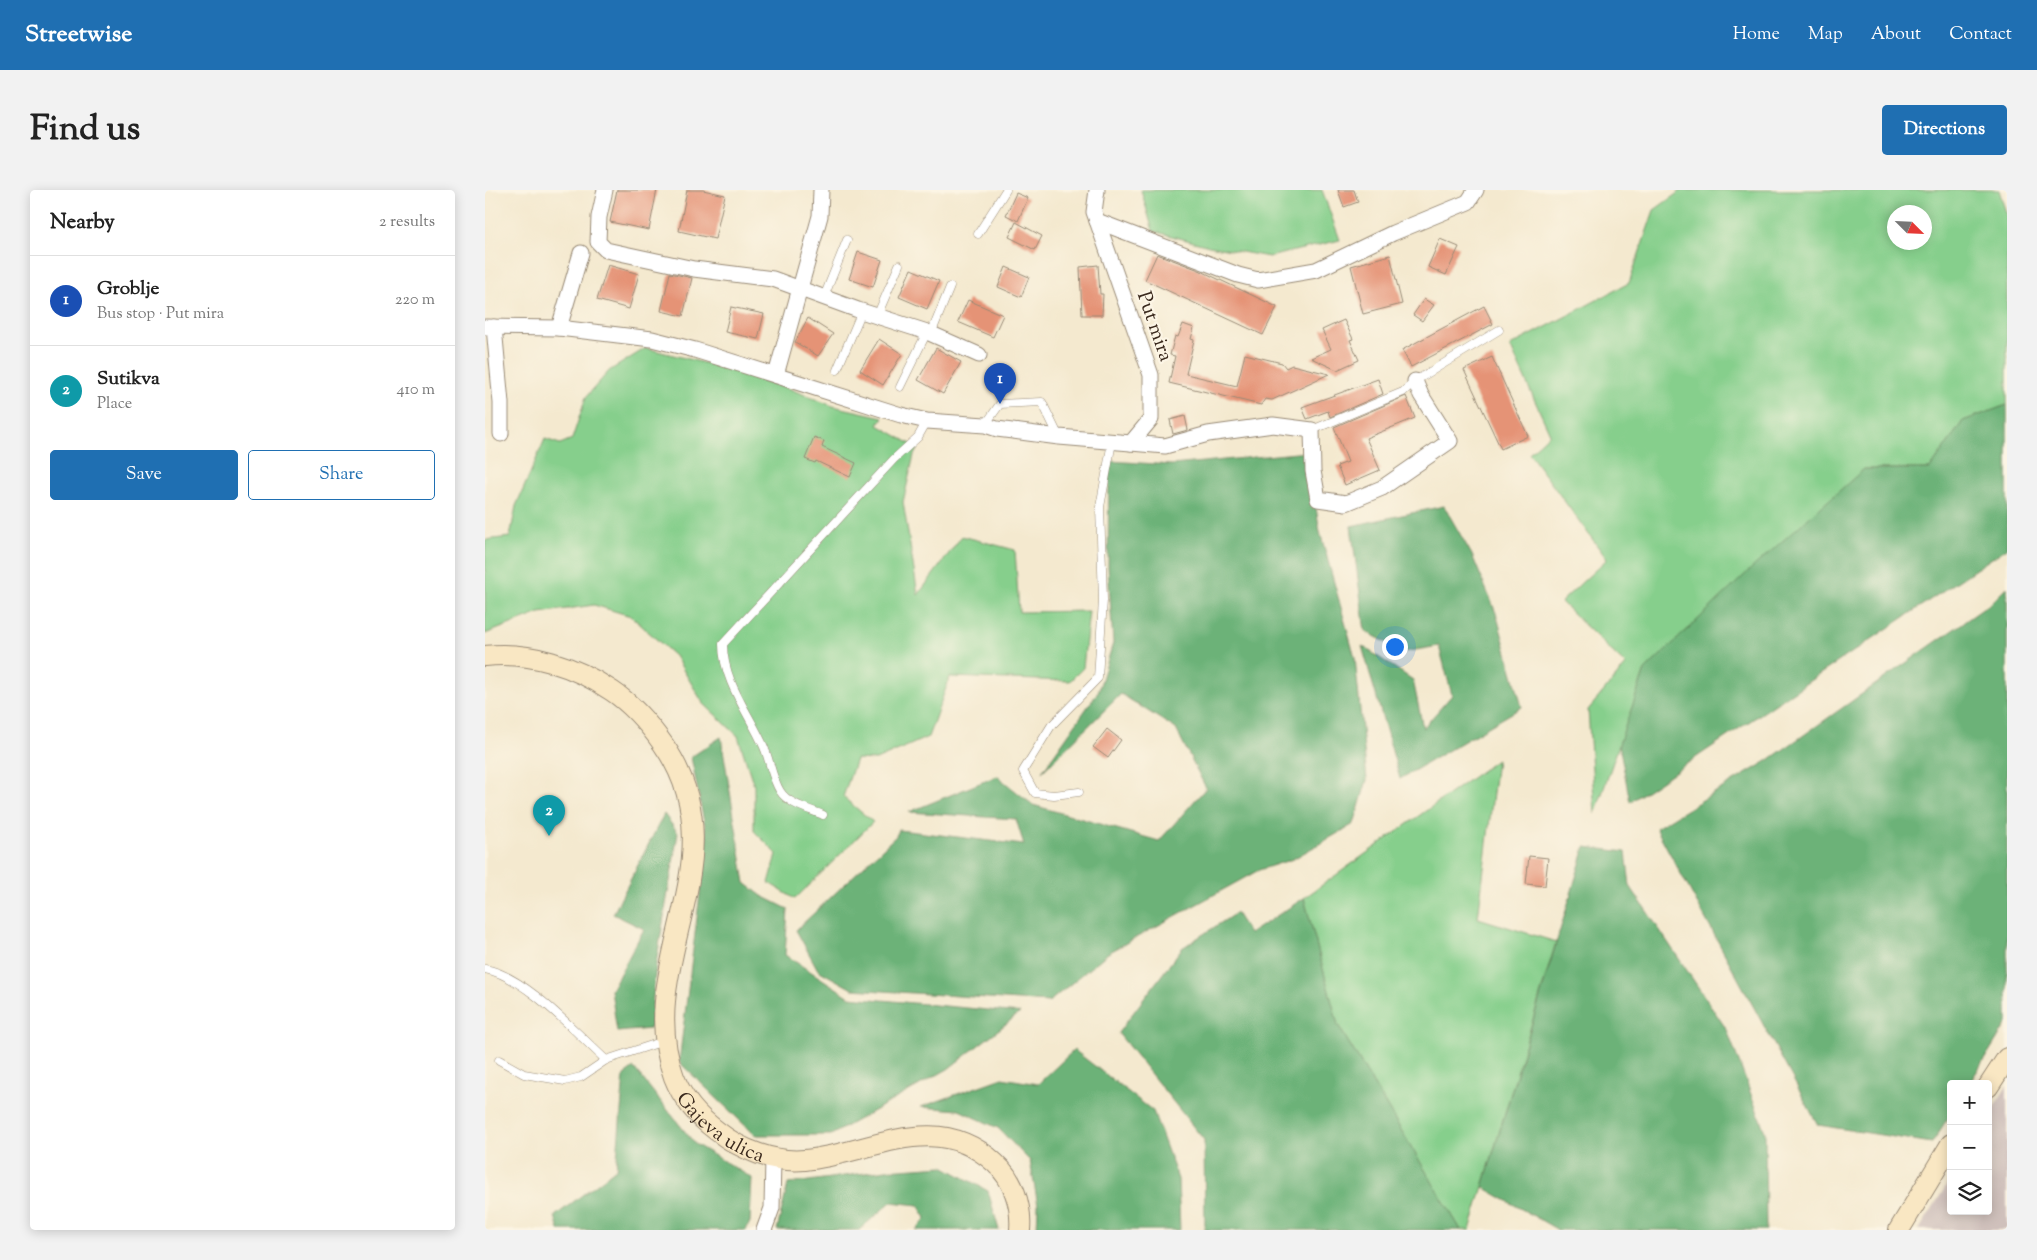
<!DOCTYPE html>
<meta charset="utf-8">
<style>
:root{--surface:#fff;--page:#f2f2f2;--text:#222;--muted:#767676;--line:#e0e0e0;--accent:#1f6fb2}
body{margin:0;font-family:"Sorts Mill Goudy",serif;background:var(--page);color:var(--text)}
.controls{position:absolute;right:15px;bottom:15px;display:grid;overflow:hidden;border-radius:5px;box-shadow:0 2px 12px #0003}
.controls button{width:45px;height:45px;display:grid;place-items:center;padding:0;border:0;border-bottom:1px solid var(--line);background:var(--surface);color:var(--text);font:25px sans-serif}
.compass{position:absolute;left:1402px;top:15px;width:45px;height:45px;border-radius:50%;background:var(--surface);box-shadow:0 2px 12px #0003;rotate:114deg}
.you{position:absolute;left:909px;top:456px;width:18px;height:18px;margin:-12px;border:4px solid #fff;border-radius:50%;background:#1a73e8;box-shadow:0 0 0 8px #1a73e833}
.badge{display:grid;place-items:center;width:32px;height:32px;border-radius:50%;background:var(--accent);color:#fff;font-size:16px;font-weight:700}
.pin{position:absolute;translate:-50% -41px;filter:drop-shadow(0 1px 2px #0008)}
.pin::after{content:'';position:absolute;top:26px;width:18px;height:15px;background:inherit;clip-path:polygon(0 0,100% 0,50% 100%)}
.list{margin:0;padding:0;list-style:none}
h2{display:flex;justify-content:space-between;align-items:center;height:65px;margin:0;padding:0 20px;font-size:21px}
h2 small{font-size:16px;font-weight:400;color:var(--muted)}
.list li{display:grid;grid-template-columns:32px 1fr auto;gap:15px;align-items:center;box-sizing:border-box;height:90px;padding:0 20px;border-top:1px solid var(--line)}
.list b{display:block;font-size:19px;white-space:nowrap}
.list p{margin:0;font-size:16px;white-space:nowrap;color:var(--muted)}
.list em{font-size:16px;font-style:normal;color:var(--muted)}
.actions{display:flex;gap:10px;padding:15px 20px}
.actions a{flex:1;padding:11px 0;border:1px solid var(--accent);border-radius:5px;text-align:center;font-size:18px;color:var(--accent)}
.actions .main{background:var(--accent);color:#fff}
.icon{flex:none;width:28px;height:28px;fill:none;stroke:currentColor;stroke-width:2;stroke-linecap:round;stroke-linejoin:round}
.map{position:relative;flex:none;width:1522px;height:1040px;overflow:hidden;border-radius:5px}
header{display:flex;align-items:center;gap:30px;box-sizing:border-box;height:70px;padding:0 25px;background:var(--accent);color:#fff}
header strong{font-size:24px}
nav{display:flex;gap:28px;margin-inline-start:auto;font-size:18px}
.intro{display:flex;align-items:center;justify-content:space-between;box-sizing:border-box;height:120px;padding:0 30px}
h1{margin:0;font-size:35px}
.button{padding:12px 22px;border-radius:5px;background:var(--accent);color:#fff;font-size:18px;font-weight:700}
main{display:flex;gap:30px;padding:0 30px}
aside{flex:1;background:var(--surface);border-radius:5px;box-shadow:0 2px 12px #0003}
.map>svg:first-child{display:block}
.industrial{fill:#cfc0bb}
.green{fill:#86cf8c;stroke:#607c55;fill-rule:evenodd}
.forest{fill:#6cb278;stroke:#546e4b}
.building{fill:#e59376}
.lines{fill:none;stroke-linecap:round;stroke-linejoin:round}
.lane-casing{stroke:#988a76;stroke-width:9}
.street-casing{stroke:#988a76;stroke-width:17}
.secondary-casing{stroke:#988a76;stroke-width:22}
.lane{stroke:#fff;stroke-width:8}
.street{stroke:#fff;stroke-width:15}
.secondary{stroke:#f9e7c3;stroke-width:20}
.labels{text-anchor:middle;stroke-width:4.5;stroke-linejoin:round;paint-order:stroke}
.street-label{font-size:20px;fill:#3b2a1e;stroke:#fcf5e5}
</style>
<header>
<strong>Streetwise</strong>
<nav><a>Home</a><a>Map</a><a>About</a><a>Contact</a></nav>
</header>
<div class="intro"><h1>Find us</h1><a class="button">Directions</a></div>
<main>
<aside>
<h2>Nearby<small>2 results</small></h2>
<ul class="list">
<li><span class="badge" style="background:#1a4fb4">1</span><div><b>Groblje</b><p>Bus stop · Put mira</p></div><em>220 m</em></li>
<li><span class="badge" style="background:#0f9aa8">2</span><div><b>Sutikva</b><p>Place</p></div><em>410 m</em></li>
</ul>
<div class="actions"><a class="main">Save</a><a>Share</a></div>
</aside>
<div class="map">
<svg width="1522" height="1040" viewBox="0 0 1522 1040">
<rect width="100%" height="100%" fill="#fcf5e5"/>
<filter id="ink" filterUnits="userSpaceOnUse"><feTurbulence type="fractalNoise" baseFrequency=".02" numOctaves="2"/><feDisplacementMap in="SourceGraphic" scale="10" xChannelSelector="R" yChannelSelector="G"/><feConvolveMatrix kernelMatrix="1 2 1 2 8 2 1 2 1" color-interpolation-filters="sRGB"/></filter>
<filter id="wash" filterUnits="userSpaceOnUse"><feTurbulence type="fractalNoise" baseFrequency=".0096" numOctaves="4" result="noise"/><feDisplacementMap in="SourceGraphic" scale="20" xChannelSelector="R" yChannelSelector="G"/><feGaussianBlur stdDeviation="1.12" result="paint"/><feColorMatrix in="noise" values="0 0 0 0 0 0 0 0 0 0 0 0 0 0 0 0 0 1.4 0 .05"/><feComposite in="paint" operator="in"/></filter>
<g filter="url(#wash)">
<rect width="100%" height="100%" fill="#f4e9cf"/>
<path class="industrial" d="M 1522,896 L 1522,1040 L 1434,1040 L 1466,988 L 1466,1021 L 1503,1021 L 1503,927 Z"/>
<g class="green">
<path d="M 656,0 L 837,0 L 855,50 L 784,67 L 724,56 L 668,41 Z"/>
<path d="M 1197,0 L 1514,0 L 1522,26 L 1522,215 L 1478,231 L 1445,279 L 1379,279 L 1160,480 L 1110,624 L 1103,520 L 1141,475 L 1076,412 L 1122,369 L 1044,263 L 1065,244 L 1025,156 L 1144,93 L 1169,20 ZM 1410,22 L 1440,22 L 1440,52 L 1410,52 Z"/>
<path d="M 161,158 L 274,187 L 348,216 L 398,227 L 393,235 L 433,258 L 429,265 L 418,312 L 433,405 L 477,346 L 530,360 L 534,422 L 604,421 L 598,478 L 585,491 L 465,487 L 443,547 L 391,570 L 371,569 L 358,607 L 388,632 L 310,709 L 284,693 L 292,664 L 269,641 L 269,596 L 253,546 L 218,513 L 190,466 L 146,426 L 109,415 L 55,423 L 0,444 L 0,350 L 25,347 L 31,316 L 60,249 L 75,254 L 87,249 L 101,207 L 124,181 Z"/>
<path d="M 1012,570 L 993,728 L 1071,752 L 985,1040 L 976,1040 L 853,835 L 819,708 Z"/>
</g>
<g class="forest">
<path d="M 1522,215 L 1522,358 L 1145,612 L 1134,554 L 1160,480 L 1268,377 L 1379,279 L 1445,279 L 1478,231 Z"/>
<path d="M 822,262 L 835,342 L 870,468 L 882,590 L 869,634 L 808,669 L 774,680 L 623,763 L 564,812 L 367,799 L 333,780 L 311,740 L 411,646 L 414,640 L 539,655 L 531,629 L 424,622 L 512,586 L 548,615 L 674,651 L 721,598 L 691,539 L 636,504 L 557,582 L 613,502 L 628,453 L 623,377 L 624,271 L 687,275 Z"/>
<path d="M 959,316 L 987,365 L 1011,423 L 1037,517 L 915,589 L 877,456 L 928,490 L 938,538 L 967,505 L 954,456 L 919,462 L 880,441 L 866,336 Z"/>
<path d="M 1522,397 L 1522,833 L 1484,894 L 1466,894 L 1466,923 L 1447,953 L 1333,935 L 1171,638 L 1282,571 L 1506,413 Z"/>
<path d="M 236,547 L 260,693 L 277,706 L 303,719 L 300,765 L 365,807 L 535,823 L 463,879 L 346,945 L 270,945 L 194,872 L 222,647 L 206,567 Z"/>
<path d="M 179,624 L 193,643 L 171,774 L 165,839 L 132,842 L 126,800 L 159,739 L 128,724 Z"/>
<path d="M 1100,657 L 1141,662 L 1145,696 L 1242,840 L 1280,942 L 1281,1040 L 1073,1040 L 998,997 Z"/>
<path d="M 819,708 L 853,835 L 976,1040 L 720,1040 L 719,950 L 633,843 L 697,758 L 751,723 L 764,744 Z"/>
<path d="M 589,860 L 668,921 L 693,989 L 695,1040 L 552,1040 L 553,1015 L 545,971 L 513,938 L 474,920 L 436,917 L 517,888 L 553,894 Z"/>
<path d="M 149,878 L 210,954 L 267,988 L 265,1032 L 261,1040 L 74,1040 L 70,1026 L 131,979 L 139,885 Z"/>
<path d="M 458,976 L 503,1001 L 514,1040 L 431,1040 L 441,1028 L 433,1015 L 406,1012 L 374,1040 L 292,1040 L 303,994 L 401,980 Z"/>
</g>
<g id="blocks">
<g class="building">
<path d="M 132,0 L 172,0 L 164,40 L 125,32 Z"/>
<path d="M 202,0 L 218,0 L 240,5 L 230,49 L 194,41 Z"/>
<path d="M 853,0 L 869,0 L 873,12 L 859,17 Z"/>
<path d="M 531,3 L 543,8 L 533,31 L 521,25 Z"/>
<path d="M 531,32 L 557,46 L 550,60 L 524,47 Z"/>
<path d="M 955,49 L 974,57 L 961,85 L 943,77 Z"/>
<path d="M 373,62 L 397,70 L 388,97 L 364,89 Z"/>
<path d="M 672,64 L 714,80 L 792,117 L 778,145 L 660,90 Z"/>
<path d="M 905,65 L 917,114 L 878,124 L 866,76 Z"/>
<path d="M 123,75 L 154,84 L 144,119 L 112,110 Z"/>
<path d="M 613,75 L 615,104 L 618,104 L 617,125 L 597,125 L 595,77 Z"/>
<path d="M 521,77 L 544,87 L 536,107 L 513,97 Z"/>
<path d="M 426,79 L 454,91 L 442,119 L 414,107 Z"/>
<path d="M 185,83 L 207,88 L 198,126 L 176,121 Z"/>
<path d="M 939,109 L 949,115 L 937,131 L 928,125 Z"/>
<path d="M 483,110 L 518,125 L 508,147 L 473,132 Z"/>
<path d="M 999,116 L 1008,134 L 926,177 L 917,160 Z"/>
<path d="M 246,117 L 279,124 L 273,149 L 240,142 Z"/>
<path d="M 323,128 L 348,144 L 333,166 L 310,152 Z"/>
<path d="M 859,130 L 868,149 L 865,150 L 874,170 L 852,180 L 826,168 L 846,159 L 837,140 Z"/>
<path d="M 698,134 L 709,138 L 706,149 L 709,150 L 701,184 L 752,196 L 760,164 L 797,173 L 801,178 L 807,175 L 844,184 L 787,210 L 780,209 L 776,215 L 684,193 L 690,166 L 685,165 L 690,146 L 693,147 Z"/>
<path d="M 394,149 L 417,164 L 398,195 L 375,180 Z"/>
<path d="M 451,158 L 476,172 L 458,204 L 433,190 Z"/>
<path d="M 1007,167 L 1043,246 L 1016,259 L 979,180 Z"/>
<path d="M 893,189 L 898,204 L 845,227 L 843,221 L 822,229 L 817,217 Z"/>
<path d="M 921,206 L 930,228 L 881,248 L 895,280 L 860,295 L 852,276 L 863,272 L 849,237 Z"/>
<path d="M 700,226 L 703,240 L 688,244 L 685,230 Z"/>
<path d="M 329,247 L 339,251 L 337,257 L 371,273 L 365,287 L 331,271 L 330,273 L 320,269 Z"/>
<path d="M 622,539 L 636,550 L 623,568 L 608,557 Z"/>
<path d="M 1044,666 L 1063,668 L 1060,696 L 1041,694 Z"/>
</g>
</g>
</g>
<g filter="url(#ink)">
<use href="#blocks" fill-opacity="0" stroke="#988a76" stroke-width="1"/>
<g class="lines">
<defs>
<g id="lane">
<path d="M 493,44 L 521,0"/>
<path d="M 339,107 L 362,50"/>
<path d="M 392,126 L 414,75"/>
<path d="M 446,144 L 465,97"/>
<path d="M 352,180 L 377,121"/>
<path d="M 415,197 L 442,142"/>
<path d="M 500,235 L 515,214 L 557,212 L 574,247"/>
<path d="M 827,240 L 918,202 L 930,191 L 1014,140"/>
<path d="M 594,602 L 569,605 L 550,603 L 538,581 L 566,536 L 613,488 L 618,410 L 615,317 L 627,252"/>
<path d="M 338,625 C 324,619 303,614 295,601 C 287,588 285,571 279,557 C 264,523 238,492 238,454 L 409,269 L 433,247 L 442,231"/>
<path d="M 0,779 C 40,786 90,842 121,870"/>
<path d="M 14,870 L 39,884 L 80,891 L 96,887 L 121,870 L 179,851"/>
</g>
<g id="street">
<path d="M 120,0 L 114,27 L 113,52 L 121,60 L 209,79 L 288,89 L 373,120 L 442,142 L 494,165"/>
<path d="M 612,31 L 753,85 L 773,90 L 831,80 L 908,43 L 983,12 L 991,0"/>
<path d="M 0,137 L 74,138 L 167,149 L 210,160 L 416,225 L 442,231 L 500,235 L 512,239 L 574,247 L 646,253 L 666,229 L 666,185 L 609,22 L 612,0"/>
<path d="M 9,137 L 16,213 L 16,244"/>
<path d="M 74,138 L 96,63"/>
<path d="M 291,185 L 335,26 L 336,0"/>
<path d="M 646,253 L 680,256 L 723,244 L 788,235 L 827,240 L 828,281 L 833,309 L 861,313 L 897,298 L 965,251 L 936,205 L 930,191"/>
<path d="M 279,1040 L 287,1018 L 288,968"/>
</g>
<g id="secondary">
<path id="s1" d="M 0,466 C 45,461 90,476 127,501 C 148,515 164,534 178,554 C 258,668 147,774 189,887 C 198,910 213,927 232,941 C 256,960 289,973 320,970 C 386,964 450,918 510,973 C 528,989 537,1015 535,1040"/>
<path d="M 1503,897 L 1522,868"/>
<path d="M 1414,1040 L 1466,954"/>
</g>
</defs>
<use href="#lane" class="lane-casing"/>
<use href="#street" class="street-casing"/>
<use href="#secondary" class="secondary-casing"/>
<use href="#lane" class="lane"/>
<use href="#street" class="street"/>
<use href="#secondary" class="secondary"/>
</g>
</g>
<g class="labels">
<g class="street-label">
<text transform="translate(671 136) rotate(71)" y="7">Put mira</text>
<text dy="7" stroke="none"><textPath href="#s1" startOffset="622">Gajeva ulica</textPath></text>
</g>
</g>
</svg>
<div class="controls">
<button>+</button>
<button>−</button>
<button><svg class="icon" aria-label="layers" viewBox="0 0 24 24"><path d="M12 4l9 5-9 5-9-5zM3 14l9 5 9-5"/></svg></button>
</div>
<svg class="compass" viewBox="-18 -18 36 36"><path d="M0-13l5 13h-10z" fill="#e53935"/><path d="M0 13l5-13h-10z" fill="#767676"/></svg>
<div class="you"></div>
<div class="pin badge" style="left:515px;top:214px;background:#1a4fb4">1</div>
<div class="pin badge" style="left:64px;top:646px;background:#0f9aa8">2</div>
</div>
</main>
